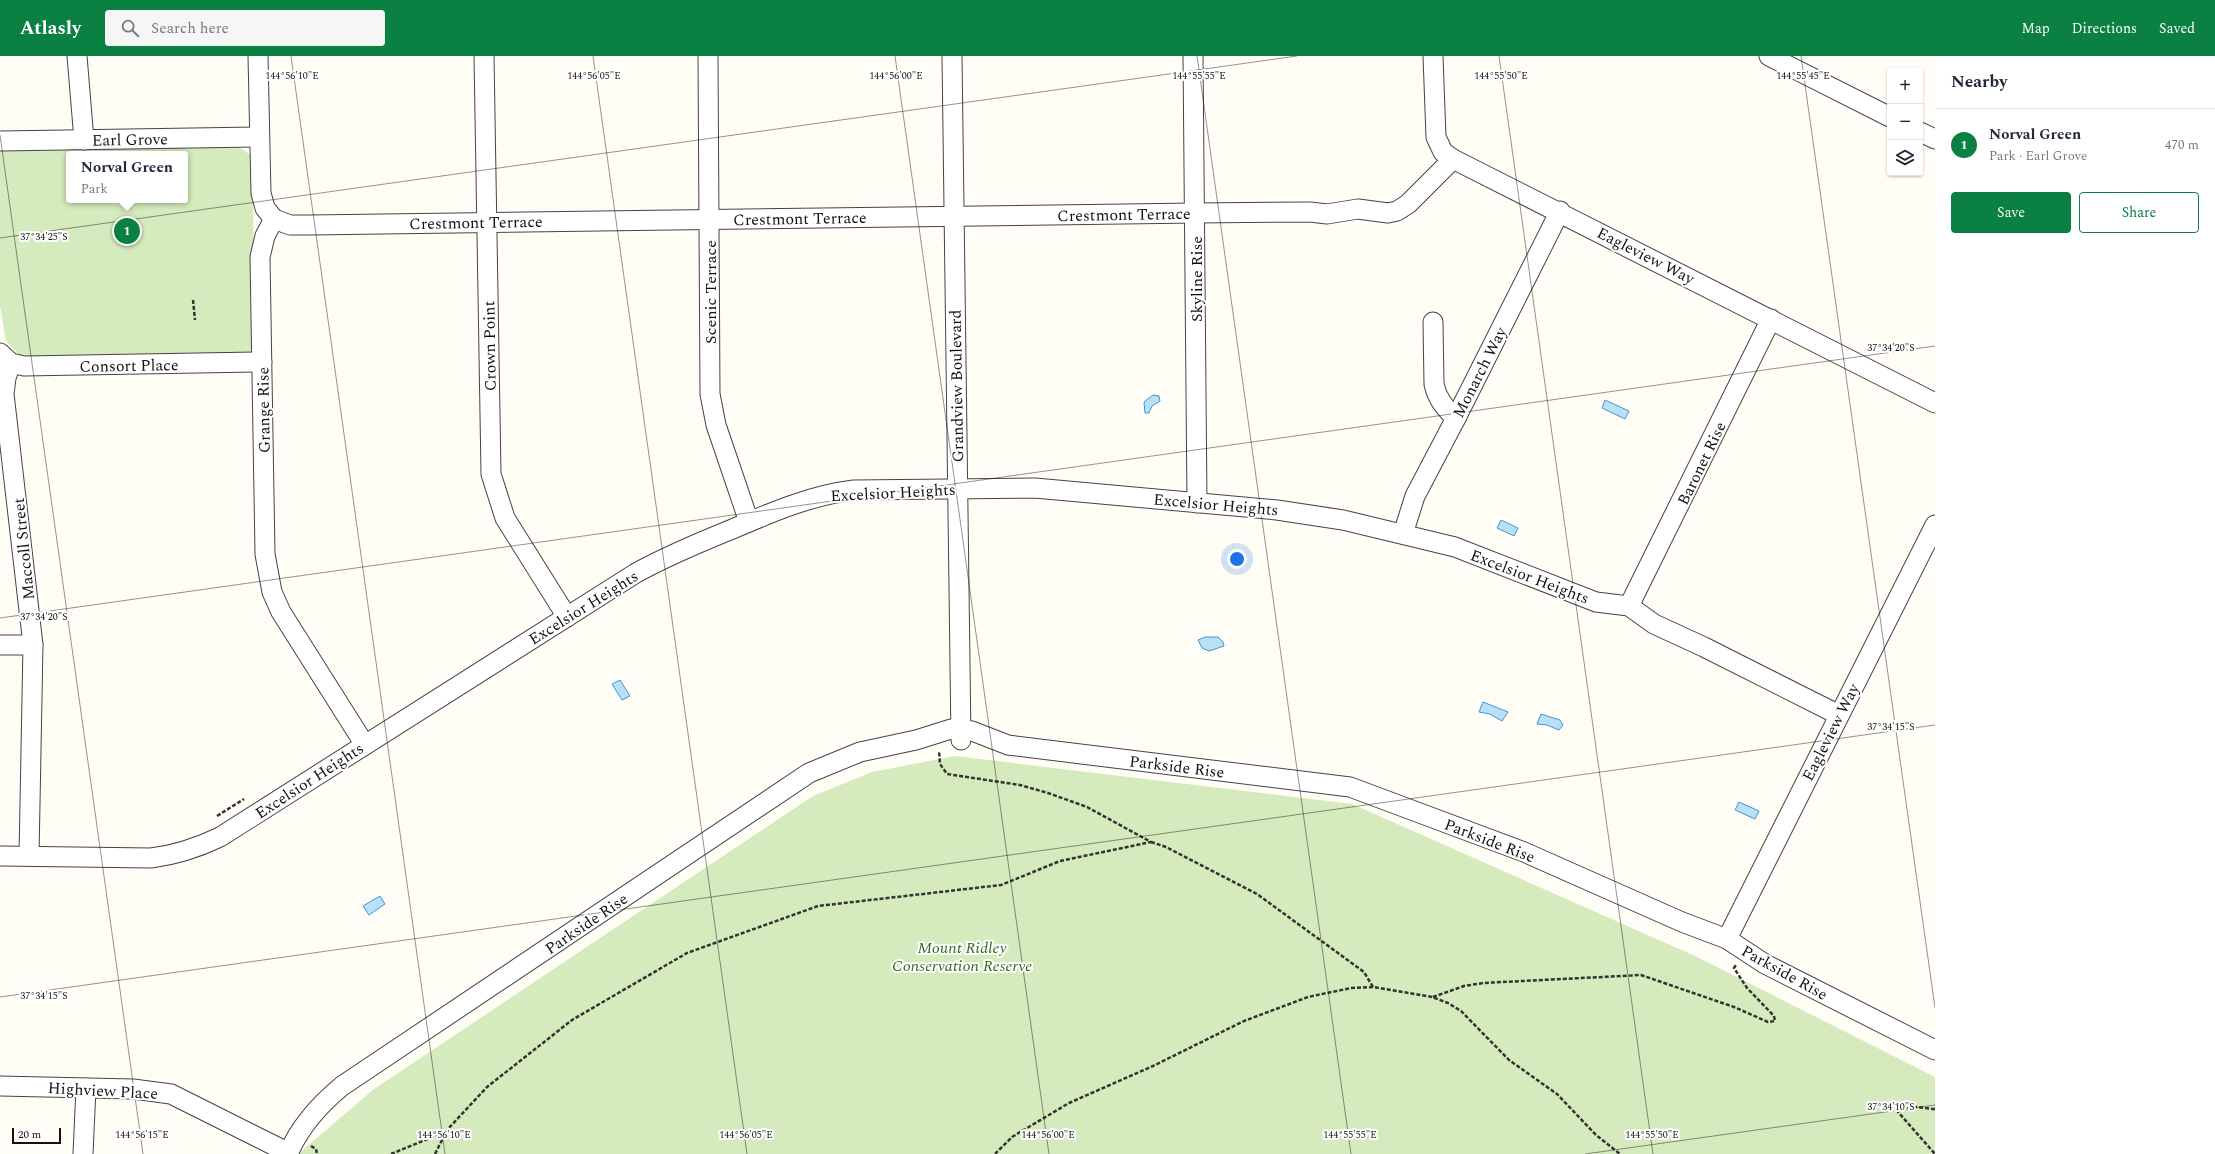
<!DOCTYPE html>
<meta charset="utf-8">
<style>
:root{--surface:#fff;--page:#f6f6f7;--text:#1f2937;--muted:#747a83;--line:#e0e1e3;--accent:#0b8043}
body{margin:0;font-family:Spectral,serif;background:var(--page);color:var(--text)}
.controls{position:absolute;right:12px;top:12px;display:grid;overflow:hidden;border-radius:4px;box-shadow:0 1px 3px #0004}
.controls button{width:36px;height:36px;display:grid;place-items:center;padding:0;border:0;border-bottom:1px solid var(--line);background:var(--surface);color:var(--text);font:20px sans-serif}
.scale{position:absolute;left:12px;bottom:10px;width:49px;box-sizing:border-box;padding-left:4px;border:2px solid #111;border-top:0;font-size:11px;line-height:14px;white-space:nowrap;color:#111;-webkit-text-stroke:3px #fff;paint-order:stroke}
.you{position:absolute;left:1237px;top:503px;width:14px;height:14px;margin:-10px;border:3px solid #fff;border-radius:50%;background:#1a73e8;box-shadow:0 0 0 6px #1a73e833}
.badge{display:grid;place-items:center;width:26px;height:26px;border-radius:50%;background:var(--accent);color:#fff;font-size:13px;font-weight:700}
.pin{position:absolute;translate:-50% -50%;border:2px solid #fff;box-shadow:0 1px 4px #0006}
.popup{position:absolute;left:66px;top:95px;width:122px;height:52px;box-sizing:border-box;display:grid;place-content:center;border-radius:4px;background:var(--surface);filter:drop-shadow(0 1px 3px #0005);font-size:13px;white-space:nowrap;color:var(--muted)}
.popup b{font-size:15px;color:var(--text)}
.popup::after{content:'';position:absolute;left:50%;top:100%;margin-left:-8px;border:8px solid transparent;border-top-color:var(--surface)}
.list{margin:0;padding:0;list-style:none}
h2{display:flex;justify-content:space-between;align-items:center;height:52px;margin:0;padding:0 16px;font-size:17px}
h2 small{font-size:13px;font-weight:400;color:var(--muted)}
.list li{display:grid;grid-template-columns:26px 1fr auto;gap:12px;align-items:center;box-sizing:border-box;height:72px;padding:0 16px;border-top:1px solid var(--line)}
.list b{display:block;font-size:15px;white-space:nowrap}
.list p{margin:0;font-size:13px;white-space:nowrap;color:var(--muted)}
.list em{font-size:13px;font-style:normal;color:var(--muted)}
.actions{display:flex;gap:8px;padding:12px 16px}
.actions a{flex:1;padding:9px 0;border:1px solid var(--accent);border-radius:4px;text-align:center;font-size:14px;color:var(--accent)}
.actions .main{background:var(--accent);color:#fff}
.icon{flex:none;width:22px;height:22px;fill:none;stroke:currentColor;stroke-width:2;stroke-linecap:round;stroke-linejoin:round}
.map{position:relative;flex:none;width:1935px;height:1098px;overflow:hidden}
header{display:flex;align-items:center;gap:24px;box-sizing:border-box;height:56px;padding:0 20px;background:var(--accent);color:#fff}
header strong{font-size:19px}
nav{display:flex;gap:22px;margin-inline-start:auto;font-size:14px}
.search{width:280px;height:36px;background:var(--page);display:flex;align-items:center;gap:10px;box-sizing:border-box;padding:0 14px;border-radius:4px;color:var(--muted);font-size:15px}
main{display:flex}
aside{flex:1;background:var(--surface)}
.map>svg:first-child{display:block}
.green{fill:#d5ebbd;fill-rule:evenodd}
.water{fill:#b9e0f7;stroke:#3f96cf}
.lines{fill:none;stroke-linecap:round;stroke-linejoin:round}
.minor-casing{stroke:#444;stroke-width:21}
.path{stroke:#333;stroke-width:2.5;stroke-dasharray:4 2;stroke-linecap:butt}
.minor{stroke:#fff;stroke-width:19}
.ticks{fill:none;stroke:#111;stroke-width:1;stroke-opacity:0.45}
.labels{text-anchor:middle;stroke-width:4;stroke-linejoin:round;paint-order:stroke}
.street-label{font-size:16px;fill:#111;stroke:#fff}
.park-label{font-size:16px;font-style:italic;fill:#2f6b1f;stroke:#fff}
.ticks-label{font-size:10px;text-anchor:middle;fill:#111;stroke:#fff;stroke-width:4;stroke-linejoin:round;paint-order:stroke}
</style>
<header>
<strong>Atlasly</strong>
<div class="search"><svg class="icon" aria-label="search" viewBox="0 0 24 24"><circle cx="10" cy="10" r="6"/><path d="M15 15l6 6"/></svg>Search here</div>
<nav><a>Map</a><a>Directions</a><a>Saved</a></nav>
</header>
<main>
<div class="map">
<svg width="1935" height="1098" viewBox="0 0 1935 1098">
<rect width="100%" height="100%" fill="#fffdf5"/>
<g class="green">
<path d="M 239,91 L 252,100 L 256,297 L 23,303 L 6,285 L 0,250 L 0,94 ZM 69,98 L 185,98 L 185,144 L 69,144 Z"/>
<path d="M 955,700 L 1352,748 L 1695,900 L 1935,1021 L 1935,1098 L 298,1098 L 374,1033 L 813,740 L 872,716 Z"/>
</g>
<g class="water">
<path d="M 1153,339 L 1159,340 L 1160,345 L 1152,350 L 1149,357 L 1145,357 L 1144,346 Z"/>
<path d="M 1605,344 L 1629,355 L 1625,363 L 1602,352 Z"/>
<path d="M 1501,464 L 1518,472 L 1514,480 L 1497,472 Z"/>
<path d="M 1205,581 L 1218,581 L 1223,586 L 1224,590 L 1209,595 L 1202,592 L 1198,584 Z"/>
<path d="M 620,624 L 630,640 L 622,644 L 612,628 Z"/>
<path d="M 1483,646 L 1508,656 L 1502,665 L 1490,658 L 1479,656 Z"/>
<path d="M 1541,658 L 1560,664 L 1563,669 L 1559,674 L 1547,669 L 1537,668 Z"/>
<path d="M 1739,746 L 1759,755 L 1755,763 L 1735,754 Z"/>
<path d="M 380,840 L 385,848 L 369,859 L 363,850 Z"/>
</g>
<g class="lines">
<defs>
<g id="minor">
<path d="M 77,0 L 84,84"/>
<path d="M 258,0 L 261,137 L 265,152 L 274,163 L 265,180 L 260,201 L 265,498 L 272,536 L 281,556 L 365,689"/>
<path d="M 484,0 L 491,418 L 505,462 L 567,561"/>
<path d="M 708,0 L 710,338 L 716,369 L 749,466"/>
<path d="M 952,0 L 961,684"/>
<path d="M 1193,0 L 1197,447"/>
<path d="M 1433,0 L 1436,81 L 1443,96 L 1453,103 L 1935,347"/>
<path d="M 1769,0 L 1890,61"/>
<path d="M 1920,76 L 1935,83"/>
<path d="M 0,85 L 259,81"/>
<path d="M 274,163 L 290,169 L 310,169 L 1195,157 L 1310,156 L 1327,158 L 1358,153 L 1388,157 L 1397,155 L 1408,148 L 1453,103"/>
<path d="M 1433,266 L 1434,328 C 1437,343 1445,353 1456,362"/>
<path d="M 0,297 L 11,307 L 24,310 L 262,306"/>
<path d="M 11,307 L 6,322 L 4,338 L 33,589 L 29,800"/>
<path d="M 1403,478 L 1415,440 L 1456,362 L 1560,155"/>
<path d="M 1629,550 L 1771,263"/>
<path d="M 0,589 L 33,589"/>
<path d="M 0,800 L 151,802 C 176,799 197,792 220,781 L 636,517 C 667,500 698,487 730,474 C 770,457 811,439 854,434 L 1035,432 L 1277,454 L 1343,464 L 1455,491 L 1596,546 L 1629,550 L 1654,568 L 1704,591 L 1839,659"/>
<path d="M 1727,883 L 1935,469"/>
<path d="M 0,1030 L 133,1033 L 171,1038 L 289,1097"/>
<path d="M 83,1098 L 86,1032"/>
<path d="M 288,1098 C 300,1070 319,1049 342,1030 L 809,717 L 860,696 L 916,684 L 951,673 L 972,675 L 1008,689 L 1350,731 L 1524,796 L 1682,866 L 1727,883 L 1765,908 L 1935,994"/>
</g>
</defs>
<use href="#minor" class="minor-casing"/>
<g class="path">
<path d="M 193,244 L 195,264"/>
<path d="M 217,760 L 244,743"/>
<path d="M 1151,786 L 1166,791 L 1257,838 L 1364,916 L 1373,931"/>
<path d="M 1433,941 L 1464,930 L 1483,927 L 1641,919 L 1734,951 L 1768,966 L 1775,965 L 1774,960 L 1747,932 L 1734,912 L 1736,909"/>
<path d="M 1935,1053 C 1925,1053 1904,1046 1898,1056 L 1935,1098"/>
<path d="M 311,1090 L 316,1093 L 317,1098"/>
<path d="M 391,1098 L 447,1075"/>
<path d="M 435,1098 L 447,1074 L 487,1031 L 572,964 L 687,897 L 818,850 L 1001,829 L 1060,805 L 1151,786 L 1087,751 L 1048,737 L 1020,729 L 947,718 L 940,708 L 939,695"/>
<path d="M 995,1098 L 1012,1081 L 1069,1047 L 1153,1010 L 1244,965 L 1308,941 L 1351,932 L 1373,931 L 1432,941 L 1448,947 L 1461,955 L 1509,1004 L 1557,1038 L 1596,1079 L 1620,1098"/>
</g>
<use href="#minor" class="minor"/>
</g>
<path class="ticks" d="M 291,0 L 445,1098M 593,0 L 747,1098M 895,0 L 1049,1098M 1197,0 L 1351,1098M 1499,0 L 1653,1098M 1801,0 L 1935,952M 0,79 L 143,1098M 0,182 L 1297,0M 0,562 L 1935,290M 0,941 L 1935,669M 1585,1098 L 1935,1049"/>
<g class="labels">
<g class="street-label">
<text transform="translate(130 83) rotate(-1)" y="6">Earl Grove</text>
<text transform="translate(1124 158) rotate(-1)" y="6">Crestmont Terrace</text>
<text transform="translate(800 162) rotate(-1)" y="6">Crestmont Terrace</text>
<text transform="translate(476 166) rotate(-1)" y="6">Crestmont Terrace</text>
<text transform="translate(1646 199) rotate(27)" y="6">Eagleview Way</text>
<text transform="translate(1196 223) rotate(-90)" y="6">Skyline Rise</text>
<text transform="translate(710 236) rotate(-90)" y="6">Scenic Terrace</text>
<text transform="translate(489 290) rotate(-91)" y="6">Crown Point</text>
<text transform="translate(129 309) rotate(-1)" y="6">Consort Place</text>
<text transform="translate(1479 316) rotate(-63)" y="6">Monarch Way</text>
<text transform="translate(956 330) rotate(-91)" y="6">Grandview Boulevard</text>
<text transform="translate(263 354) rotate(-91)" y="6">Grange Rise</text>
<text transform="translate(1701 407) rotate(-64)" y="6">Baronet Rise</text>
<text transform="translate(893 436) rotate(-3)" y="6">Excelsior Heights</text>
<text transform="translate(1216 448) rotate(5)" y="6">Excelsior Heights</text>
<text transform="translate(23 493) rotate(-96)" y="6">Maccoll Street</text>
<text transform="translate(1530 520) rotate(21)" y="6">Excelsior Heights</text>
<text transform="translate(583 551) rotate(-32)" y="6">Excelsior Heights</text>
<text transform="translate(1830 676) rotate(-63)" y="6">Eagleview Way</text>
<text transform="translate(1177 710) rotate(7)" y="6">Parkside Rise</text>
<text transform="translate(309 724) rotate(-33)" y="6">Excelsior Heights</text>
<text transform="translate(1490 784) rotate(21)" y="6">Parkside Rise</text>
<text transform="translate(586 867) rotate(-34)" y="6">Parkside Rise</text>
<text transform="translate(1785 916) rotate(29)" y="6">Parkside Rise</text>
<text transform="translate(103 1034) rotate(3)" y="6">Highview Place</text>
</g>
<g class="park-label">
<text x="962" y="897">Mount Ridley<tspan x="962" dy="18">Conservation Reserve</tspan></text>
</g>
</g>
<g class="ticks-label">
<text x="292" y="23">144°56'10"E</text>
<text x="594" y="23">144°56'05"E</text>
<text x="896" y="23">144°56'00"E</text>
<text x="1199" y="23">144°55'55"E</text>
<text x="1501" y="23">144°55'50"E</text>
<text x="1803" y="23">144°55'45"E</text>
<text x="44" y="184">37°34'25"S</text>
<text x="1891" y="295">37°34'20"S</text>
<text x="44" y="564">37°34'20"S</text>
<text x="1891" y="674">37°34'15"S</text>
<text x="44" y="943">37°34'15"S</text>
<text x="1891" y="1054">37°34'10"S</text>
<text x="142" y="1082">144°56'15"E</text>
<text x="444" y="1082">144°56'10"E</text>
<text x="746" y="1082">144°56'05"E</text>
<text x="1048" y="1082">144°56'00"E</text>
<text x="1350" y="1082">144°55'55"E</text>
<text x="1652" y="1082">144°55'50"E</text>
</g>
</svg>
<div class="controls">
<button>+</button>
<button>−</button>
<button><svg class="icon" aria-label="layers" viewBox="0 0 24 24"><path d="M12 4l9 5-9 5-9-5zM3 14l9 5 9-5"/></svg></button>
</div>
<div class="scale">20 m</div>
<div class="you"></div>
<div class="pin badge" style="left:127px;top:175px">1</div>
<div class="popup"><b>Norval Green</b>Park</div>
</div>
<aside>
<h2>Nearby<small></small></h2>
<ul class="list">
<li><span class="badge">1</span><div><b>Norval Green</b><p>Park · Earl Grove</p></div><em>470 m</em></li>
</ul>
<div class="actions"><a class="main">Save</a><a>Share</a></div>
</aside>
</main>
